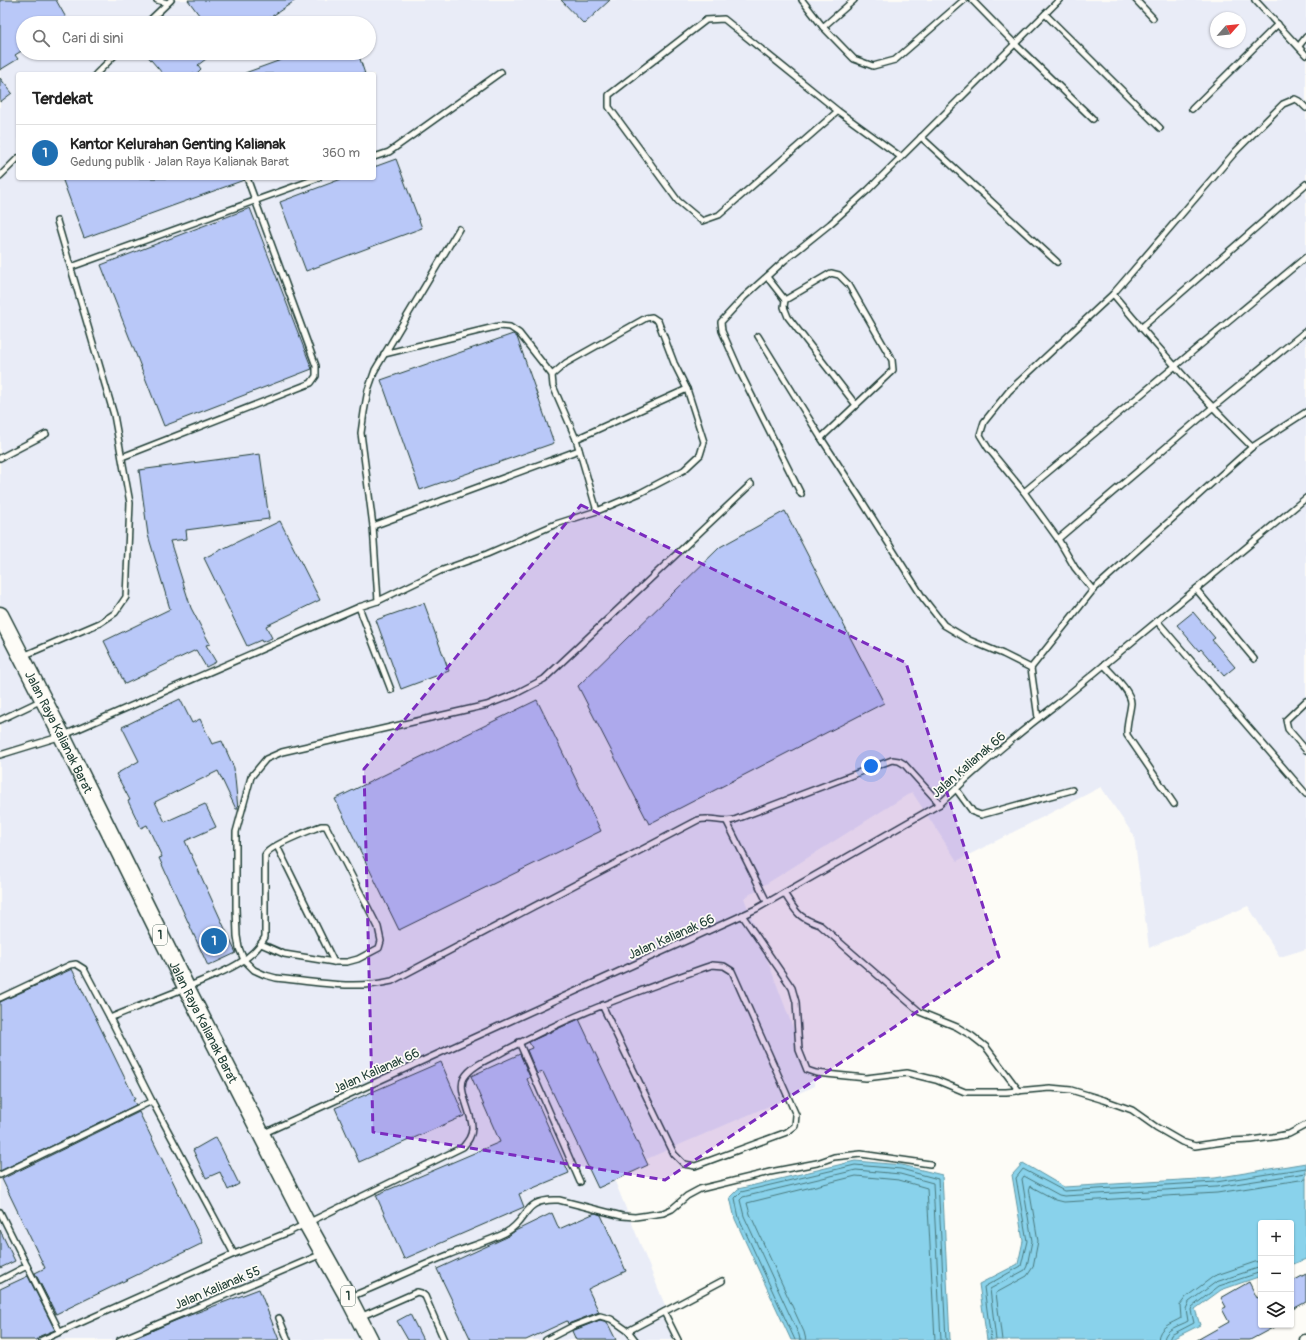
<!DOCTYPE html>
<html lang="id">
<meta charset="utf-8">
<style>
:root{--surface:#fff;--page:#f2f2f2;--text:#222;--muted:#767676;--line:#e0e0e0;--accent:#1f6fb2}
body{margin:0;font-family:Pangolin,sans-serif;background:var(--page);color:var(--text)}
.controls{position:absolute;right:12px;bottom:12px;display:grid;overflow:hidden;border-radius:4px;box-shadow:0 1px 3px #0004}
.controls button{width:36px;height:36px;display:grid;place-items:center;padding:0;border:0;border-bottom:1px solid var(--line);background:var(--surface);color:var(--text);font:20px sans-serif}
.compass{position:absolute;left:1210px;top:12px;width:36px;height:36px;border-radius:50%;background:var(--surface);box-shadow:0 1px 3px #0004;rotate:63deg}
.you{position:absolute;left:871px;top:766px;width:14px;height:14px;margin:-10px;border:3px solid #fff;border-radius:50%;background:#1a73e8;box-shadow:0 0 0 6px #1a73e833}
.badge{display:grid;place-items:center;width:26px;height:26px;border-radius:50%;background:var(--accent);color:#fff;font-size:13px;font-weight:700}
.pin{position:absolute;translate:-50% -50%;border:2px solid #fff;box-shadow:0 1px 4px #0006}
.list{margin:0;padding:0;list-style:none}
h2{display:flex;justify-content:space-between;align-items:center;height:52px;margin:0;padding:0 16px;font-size:17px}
h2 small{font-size:13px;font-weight:400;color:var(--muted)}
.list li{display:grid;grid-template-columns:26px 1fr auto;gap:12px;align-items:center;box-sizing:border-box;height:56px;padding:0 16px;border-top:1px solid var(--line)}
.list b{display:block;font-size:15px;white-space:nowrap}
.list p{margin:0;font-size:13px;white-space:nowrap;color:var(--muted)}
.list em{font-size:13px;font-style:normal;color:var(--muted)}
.icon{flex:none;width:22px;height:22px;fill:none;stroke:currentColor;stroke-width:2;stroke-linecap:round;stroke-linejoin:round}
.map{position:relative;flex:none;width:1306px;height:1340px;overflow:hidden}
.search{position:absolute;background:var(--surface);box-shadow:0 1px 3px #0004;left:16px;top:16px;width:360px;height:44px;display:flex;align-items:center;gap:10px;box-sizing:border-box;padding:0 14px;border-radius:22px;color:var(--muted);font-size:15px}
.panel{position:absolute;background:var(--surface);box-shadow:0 1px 3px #0004;left:16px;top:72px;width:360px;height:108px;border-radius:4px}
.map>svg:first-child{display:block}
.built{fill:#e9ecf7;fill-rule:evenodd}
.water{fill:#89d2eb;stroke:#5f96a2}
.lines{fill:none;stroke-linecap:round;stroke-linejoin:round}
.shore{stroke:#49797d;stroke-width:1}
.building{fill:#b9c8f8;stroke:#1f3d34}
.service-casing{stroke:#1f3d34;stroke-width:8}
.minor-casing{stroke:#1f3d34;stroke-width:13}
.trunk-casing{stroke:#1f3d34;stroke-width:19}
.service{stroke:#fdfcf7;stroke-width:5}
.minor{stroke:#fdfcf7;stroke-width:10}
.trunk{stroke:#fdfcf7;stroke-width:16}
.marked{fill:#7b2cbf;fill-opacity:0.2;stroke:#7b2cbf;stroke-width:3;stroke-dasharray:8 5;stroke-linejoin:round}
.labels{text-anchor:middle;stroke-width:3.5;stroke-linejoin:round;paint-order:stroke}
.shield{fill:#fdfcf7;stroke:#62766e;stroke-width:1}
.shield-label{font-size:12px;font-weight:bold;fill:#1f3d34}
.street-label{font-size:13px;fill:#1f3d34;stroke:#fdfcf7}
</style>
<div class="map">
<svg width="1306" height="1340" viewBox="0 0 1306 1340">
<rect width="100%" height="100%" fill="#fdfcf7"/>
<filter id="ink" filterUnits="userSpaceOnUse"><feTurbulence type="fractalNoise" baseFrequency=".025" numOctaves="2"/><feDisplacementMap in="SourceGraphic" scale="8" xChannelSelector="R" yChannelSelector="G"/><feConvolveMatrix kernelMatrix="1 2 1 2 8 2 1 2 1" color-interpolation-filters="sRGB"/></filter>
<g filter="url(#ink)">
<path class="built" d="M 0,0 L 1306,0 L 1306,949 L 1280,957 L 1248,906 L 1149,948 L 1134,836 L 1101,787 L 957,861 L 912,792 L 744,898 L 815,1086 L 612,1174 L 679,1340 L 0,1340 ZM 1216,18 L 1240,18 L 1240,42 L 1216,42 ZM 23,23 L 369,23 L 369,53 L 23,53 ZM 18,74 L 374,74 L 374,178 L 18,178 Z"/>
<g class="water">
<path d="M 855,1161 L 902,1165 L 942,1175 L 950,1340 L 791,1340 L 735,1219 L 730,1197 L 738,1189 Z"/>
<path d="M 1023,1163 L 1064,1187 L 1215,1178 L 1306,1163 L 1306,1259 L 1291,1265 L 1291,1223 L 1261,1223 L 1261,1276 L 1221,1290 L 1195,1309 L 1200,1325 L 1170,1340 L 987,1340 L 979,1284 L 1018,1264 L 1023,1241 L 1012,1175 Z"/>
</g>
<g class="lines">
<g class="shore">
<path d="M 795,1340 L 739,1218 L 735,1198 L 741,1192 L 855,1165 L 901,1169 L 938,1179 L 946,1340"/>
<path d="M 800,1340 L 799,1335 L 744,1216 L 740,1200 L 743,1197 L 856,1170 L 900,1174 L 933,1183 L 941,1340"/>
<path d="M 806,1340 L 804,1332 L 750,1214 L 747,1203 L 856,1176 L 899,1180 L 927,1188 L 935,1340"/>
<path d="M 991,1340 L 984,1287 L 1021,1266 L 1027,1241 L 1016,1178 L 1023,1169 L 1064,1191 L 1216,1182 L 1306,1168"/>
<path d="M 996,1340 L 990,1289 L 1025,1270 L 1027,1266 L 1032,1241 L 1022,1179 L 1024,1176 L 1059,1195 L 1064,1196 L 1216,1187 L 1306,1173"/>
<path d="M 1002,1340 L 996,1293 L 1027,1276 L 1033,1267 L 1038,1241 L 1029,1188 L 1030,1186 L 1056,1200 L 1064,1202 L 1217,1193 L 1306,1179"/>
<path d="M 1158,1340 C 1159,1326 1171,1324 1181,1318 L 1180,1305 L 1186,1297 L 1214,1276 L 1255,1262 L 1261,1261"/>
<path d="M 1164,1340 C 1165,1328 1180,1326 1188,1321 L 1186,1309 L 1189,1302 L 1216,1282 L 1261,1267"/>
<path d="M 1169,1340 L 1171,1335 L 1194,1323 L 1191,1310 L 1192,1307 L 1219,1286 L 1261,1272"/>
</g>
</g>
<g class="building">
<path d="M 0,0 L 56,0 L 69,23 L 23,23 L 23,50 L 15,55 L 18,59 L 0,70 Z"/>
<path d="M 188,0 L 296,0 L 262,23 L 205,23 Z"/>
<path d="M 561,0 L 610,0 L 584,24 Z"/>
<path d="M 145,53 L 214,53 L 198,65 L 201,69 L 196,74 L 163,74 Z"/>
<path d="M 300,53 L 358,53 L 365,74 L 246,74 L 245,73 Z"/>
<path d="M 0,78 L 12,93 L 0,102 Z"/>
<path d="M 396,159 L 422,228 L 306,271 L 280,202 L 344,178 L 374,178 L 374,167 Z"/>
<path d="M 62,178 L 243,178 L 244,180 L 84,238 Z"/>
<path d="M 250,208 L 312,369 L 164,426 L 101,265 Z"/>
<path d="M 513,334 L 517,337 L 554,443 L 420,490 L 381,380 Z"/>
<path d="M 260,454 L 269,519 L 186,530 L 187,539 L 170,541 L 191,608 L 210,644 L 206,645 L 216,662 L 206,667 L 196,650 L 125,684 L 104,641 L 170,609 L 148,535 L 139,470 Z"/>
<path d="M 785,511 L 884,703 L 649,824 L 578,686 L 720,547 Z"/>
<path d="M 280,521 L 320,600 L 266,626 L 272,638 L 262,642 L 261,640 L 247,646 L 204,558 Z"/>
<path d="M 424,603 L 449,671 L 401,689 L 376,620 Z"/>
<path d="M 1193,612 L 1215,638 L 1212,640 L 1235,667 L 1224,676 L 1201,649 L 1199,651 L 1177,625 Z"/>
<path d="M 180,699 L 192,723 L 200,719 L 212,744 L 222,741 L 234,768 L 238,809 L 236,809 L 218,771 L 155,802 L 165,822 L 205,804 L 216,827 L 185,841 L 236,953 L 208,966 L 159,858 L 162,857 L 147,825 L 141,828 L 128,801 L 130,800 L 116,774 L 139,761 L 122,727 Z"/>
<path d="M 537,700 L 601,831 L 399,930 L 335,799 Z"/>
<path d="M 72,969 L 135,1099 L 133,1100 L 136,1105 L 0,1171 L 0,1002 Z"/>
<path d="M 579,1019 L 648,1165 L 598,1188 L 543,1072 L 537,1074 L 527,1050 L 532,1048 L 529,1042 Z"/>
<path d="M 520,1054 L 530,1077 L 527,1079 L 569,1173 L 519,1194 L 524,1207 L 404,1259 L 376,1195 L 500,1142 L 471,1076 Z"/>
<path d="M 441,1062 L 464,1116 L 359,1162 L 335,1108 Z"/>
<path d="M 139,1112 L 203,1243 L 56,1314 L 35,1273 L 45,1268 L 2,1179 Z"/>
<path d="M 216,1137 L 239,1184 L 228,1190 L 220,1172 L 206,1178 L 193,1150 Z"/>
<path d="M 552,1213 L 559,1229 L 595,1213 L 601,1215 L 626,1271 L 588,1289 L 599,1312 L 568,1324 L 567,1321 L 526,1340 L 471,1340 L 437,1269 L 507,1237 L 515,1231 Z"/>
<path d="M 0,1230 L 15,1261 L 0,1268 Z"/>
<path d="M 1306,1274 L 1306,1302 L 1291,1310 L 1291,1282 Z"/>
<path d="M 28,1276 L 55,1330 L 40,1336 L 37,1340 L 0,1340 L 0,1289 Z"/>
<path d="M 1249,1282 L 1257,1298 L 1261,1296 L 1261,1325 L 1278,1325 L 1250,1340 L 1197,1340 L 1229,1322 L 1222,1309 L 1226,1307 L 1221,1298 Z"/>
<path d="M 259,1289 L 279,1340 L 130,1340 L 177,1320 Z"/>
<path d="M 410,1314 L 423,1340 L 408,1340 L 397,1321 Z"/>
<path d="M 600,1320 L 607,1322 L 616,1340 L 576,1340 L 572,1331 Z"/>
</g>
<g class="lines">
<defs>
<g id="service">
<path d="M 157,0 L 167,3"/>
<path d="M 802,0 L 823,27 L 854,59 L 873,66 L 895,60 L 964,0"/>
<path d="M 972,0 L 1015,44 L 1093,119"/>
<path d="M 1136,0 L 1153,18"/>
<path d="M 1255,0 L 1306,55"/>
<path d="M 1045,14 L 1160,128"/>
<path d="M 147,23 L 171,0"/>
<path d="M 823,27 L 854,0"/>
<path d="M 1299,46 L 1306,37"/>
<path d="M 96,74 L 117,53"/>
<path d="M 1192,109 L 1278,24"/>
<path d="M 838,111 L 719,215 L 702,221 L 678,201 L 609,107 L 609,95 L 706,20 L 724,19 L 838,111 L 901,157"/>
<path d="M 921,137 L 1057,262"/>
<path d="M 374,157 L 389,152 L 501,72"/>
<path d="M 0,176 L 18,158"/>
<path d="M 71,267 L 318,178"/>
<path d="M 767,277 L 785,300"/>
<path d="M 1113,294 C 1157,347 1203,399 1252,447"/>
<path d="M 1141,328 L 1306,184"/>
<path d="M 758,336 L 821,438"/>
<path d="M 384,354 L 499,326 L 510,327 L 519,333 L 552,375 L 553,386 L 576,439 L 597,511"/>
<path d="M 552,375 L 566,363 L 646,318 L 652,317 L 658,321 L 674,363 L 687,389 L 576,439"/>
<path d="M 856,405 L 788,317 L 784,307 L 785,300 L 831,273 L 839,275 L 849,285 L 892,360 L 893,370 L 821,438 L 860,498 L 923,598 L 944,625 L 969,640 L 1003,654 L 1031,668 L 1038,718"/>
<path d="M 122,457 L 311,383 L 316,376 L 316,366 L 247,178"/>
<path d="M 0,458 L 46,434"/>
<path d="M 751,484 L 544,679 L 515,694 L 487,705 L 282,752 L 266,759 L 251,777 L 236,832 L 236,908 L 237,936 L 239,948 L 244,960 L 254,970 L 265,975 L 276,978 C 315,982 354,990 392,981 L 698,820 C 710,816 721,823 734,820 L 892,760 L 899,761 L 904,764 L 940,804"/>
<path d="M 1024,492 L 1306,257"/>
<path d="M 801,494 L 741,374 L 722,331 L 721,322 L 744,297 L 785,260 L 830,224 L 868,190 L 1059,0"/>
<path d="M 373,526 L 579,450"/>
<path d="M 1058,539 L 1212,408 L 1306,331"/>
<path d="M 1196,589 L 1254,659"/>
<path d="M 1093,590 L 1075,568 L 1058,539 L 1024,492 L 988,448 L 980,435 L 984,422 L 1009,391 L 1113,294 L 1236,151 L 1283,104 L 1295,99 L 1299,101 L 1306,108"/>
<path d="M 378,601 L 373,526 L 361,433 L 364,412 L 368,390 L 375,370 L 459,229"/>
<path d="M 359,607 L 391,690"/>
<path d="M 1157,621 L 1306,794"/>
<path d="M 23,656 L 100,623 L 115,613 L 126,597 L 130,503 L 114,415 L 57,221"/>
<path d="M 1104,665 C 1112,674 1131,691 1131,703 C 1130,714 1126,724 1127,735 L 1174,804"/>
<path d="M 1031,668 L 1093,590 L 1252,447 L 1306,412"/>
<path d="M 1306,701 L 1286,720 L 1288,729 L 1306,750"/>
<path d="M 0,720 L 42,700"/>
<path d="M 0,755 L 62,736 L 359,607 L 378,601 L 440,571 L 487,554 L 556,524 L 597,511 L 640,493 L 684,470 L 700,455 L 704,442 L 687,389"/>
<path d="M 956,789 L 973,812 L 981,815 L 1072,790"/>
<path d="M 727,822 L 767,902"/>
<path d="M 277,846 L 334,962"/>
<path d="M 784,893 C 797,913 797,917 820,925 L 920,1012 L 957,1027 L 972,1036 L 986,1047 L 1019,1091"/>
<path d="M 742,915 L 792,988 L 796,1002 L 799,1050 L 807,1070 L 816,1073 L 866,1078 L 907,1073 L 936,1080 L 965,1092 L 1006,1092 L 1050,1088 L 1071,1090 L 1104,1100 L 1132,1110 L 1156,1127 L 1182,1142 L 1195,1146 L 1230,1141 L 1251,1140 L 1273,1137 L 1289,1134 L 1306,1125"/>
<path d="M 0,998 L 70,965 L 76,964 L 84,969 L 110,1018 L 152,1101 L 234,1254"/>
<path d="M 110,1018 C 136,1007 162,998 187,987 C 214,975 250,965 265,937 L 265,855 C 270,845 309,831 321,826 L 326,826 L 378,927 L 381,941 L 379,948 L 358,959 L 347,962 L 334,962 L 284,954 L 261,944"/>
<path d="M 519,1042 L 580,1182"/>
<path d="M 262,1134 L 756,909 L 940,804 C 976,769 1017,734 1057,704 L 1306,498"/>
<path d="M 0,1175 L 152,1101"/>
<path d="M 0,1212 L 60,1332"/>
<path d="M 0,1280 L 27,1266"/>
<path d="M 350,1297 C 383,1284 415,1268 448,1255 C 467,1247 487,1242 505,1233 C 530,1220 521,1198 559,1200 L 622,1216 L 635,1217 L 663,1213 L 672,1209 L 687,1196 L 700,1189 L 770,1172 L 817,1163 L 834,1157 L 861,1154 L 930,1164"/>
<path d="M 664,1312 L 678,1340"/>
<path d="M 360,1317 L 417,1292 L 421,1293 L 425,1296 L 444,1340"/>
<path d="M 279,1318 L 288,1340"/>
<path d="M 628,1331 L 722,1281"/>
<path d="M 42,1340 L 234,1254 L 289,1232 L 463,1147 C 468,1141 472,1136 472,1128 C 473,1115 457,1090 464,1078 C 471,1066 487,1060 499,1054 C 566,1016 639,991 712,965 L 724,966 L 732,971 L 796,1115 L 795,1126 L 787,1132 L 695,1166 L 684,1164 L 674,1154 L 602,1005"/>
<path d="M 120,1340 L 322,1254"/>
<path d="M 546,1340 L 571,1327 L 600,1316 L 611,1319 L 628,1331 L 635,1340"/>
</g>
<path id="minor" d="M 1305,1340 L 1306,1340"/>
<g id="trunk">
<path id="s1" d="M 0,615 L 62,736 L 186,987 L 306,1222 L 348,1297 L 370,1340"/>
</g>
</defs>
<use href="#service" class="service-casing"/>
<use href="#minor" class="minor-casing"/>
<use href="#trunk" class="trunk-casing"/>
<use href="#service" class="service"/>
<use href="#minor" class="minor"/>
<use href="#trunk" class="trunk"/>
</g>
</g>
<path class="marked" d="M 581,505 L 906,663 L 999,957 L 665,1180 L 373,1132 L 364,769 Z"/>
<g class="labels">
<g class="shield">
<rect x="153" y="925" width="14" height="20" rx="3"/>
<rect x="341" y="1286" width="14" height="20" rx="3"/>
</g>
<g class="shield-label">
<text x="160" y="939">1</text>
<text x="348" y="1300">1</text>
</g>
<g class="street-label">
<text dy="5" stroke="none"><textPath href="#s1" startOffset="131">Jalan Raya Kalianak Barat</textPath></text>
<text transform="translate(968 764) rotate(-41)" y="5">Jalan Kalianak 66</text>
<text transform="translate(671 936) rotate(-24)" y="5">Jalan Kalianak 66</text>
<text dy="5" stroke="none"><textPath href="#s1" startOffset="455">Jalan Raya Kalianak Barat</textPath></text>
<text transform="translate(376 1070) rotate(-24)" y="5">Jalan Kalianak 66</text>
<text transform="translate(217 1287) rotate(-23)" y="5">Jalan Kalianak 55</text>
</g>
</g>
</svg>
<div class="controls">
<button>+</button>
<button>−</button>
<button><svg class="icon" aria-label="layers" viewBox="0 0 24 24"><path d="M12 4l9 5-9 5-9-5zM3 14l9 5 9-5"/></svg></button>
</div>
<svg class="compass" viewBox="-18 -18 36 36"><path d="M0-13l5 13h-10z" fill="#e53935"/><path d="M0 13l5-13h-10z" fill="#767676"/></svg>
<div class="you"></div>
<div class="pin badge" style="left:214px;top:941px">1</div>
<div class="search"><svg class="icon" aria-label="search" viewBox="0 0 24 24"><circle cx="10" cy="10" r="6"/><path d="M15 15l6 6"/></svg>Cari di sini</div>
<section class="panel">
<h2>Terdekat<small></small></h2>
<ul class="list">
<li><span class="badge">1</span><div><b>Kantor Kelurahan Genting Kalianak</b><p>Gedung publik · Jalan Raya Kalianak Barat</p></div><em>360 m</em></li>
</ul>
</section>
</div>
